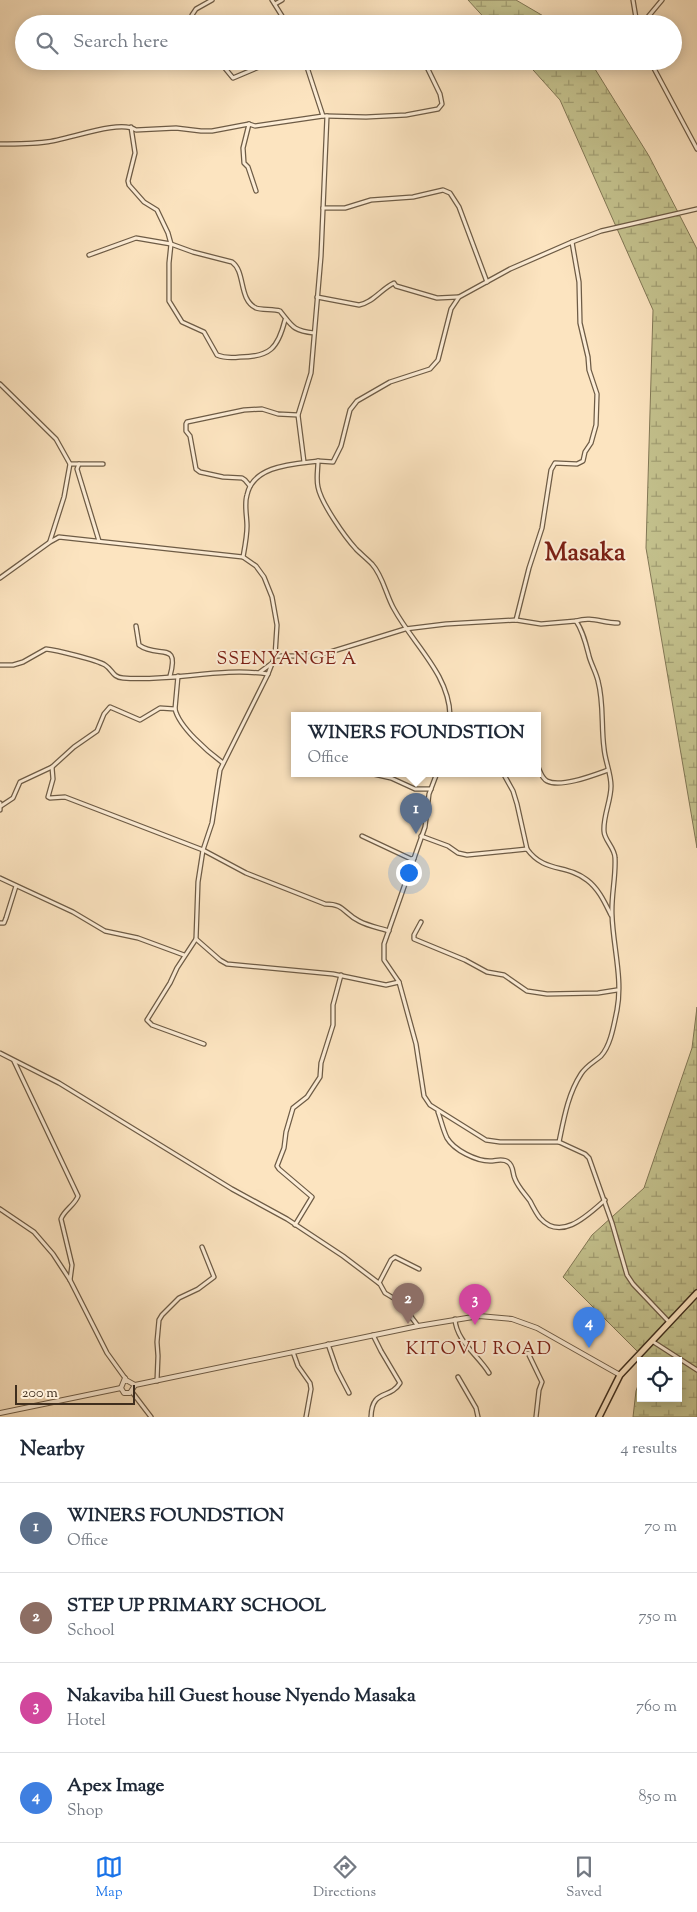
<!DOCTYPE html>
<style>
:root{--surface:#fff;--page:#f6f6f7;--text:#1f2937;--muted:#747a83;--line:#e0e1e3;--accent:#1a73e8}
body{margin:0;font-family:"Sorts Mill Goudy",serif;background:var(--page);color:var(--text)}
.controls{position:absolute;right:15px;bottom:15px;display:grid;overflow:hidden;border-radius:0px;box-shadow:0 2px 12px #0003}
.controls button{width:45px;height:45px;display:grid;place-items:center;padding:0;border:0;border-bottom:1px solid var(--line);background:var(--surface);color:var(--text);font:25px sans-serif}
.scale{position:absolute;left:15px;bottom:12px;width:120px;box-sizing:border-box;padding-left:5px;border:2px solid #3f2e1e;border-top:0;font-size:14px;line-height:18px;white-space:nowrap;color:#3f2e1e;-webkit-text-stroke:4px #fdedd6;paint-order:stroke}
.you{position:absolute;left:408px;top:872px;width:18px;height:18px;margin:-12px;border:4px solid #fff;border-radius:50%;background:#1a73e8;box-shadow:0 0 0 8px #1a73e833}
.badge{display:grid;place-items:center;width:32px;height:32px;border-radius:50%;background:var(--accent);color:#fff;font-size:16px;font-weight:700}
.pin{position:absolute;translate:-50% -41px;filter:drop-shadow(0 1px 2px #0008)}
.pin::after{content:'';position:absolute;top:26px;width:18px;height:15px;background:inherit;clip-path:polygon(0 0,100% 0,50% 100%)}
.popup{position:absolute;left:291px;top:712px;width:250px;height:65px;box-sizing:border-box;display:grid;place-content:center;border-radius:0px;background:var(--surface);filter:drop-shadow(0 1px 4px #0005);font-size:16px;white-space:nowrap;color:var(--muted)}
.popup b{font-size:19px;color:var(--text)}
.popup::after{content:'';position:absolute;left:50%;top:100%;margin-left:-10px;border:10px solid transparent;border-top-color:var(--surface)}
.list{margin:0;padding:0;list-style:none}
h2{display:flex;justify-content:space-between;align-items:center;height:65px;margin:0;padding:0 20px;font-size:21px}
h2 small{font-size:16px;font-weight:400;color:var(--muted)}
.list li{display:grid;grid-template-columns:32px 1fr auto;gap:15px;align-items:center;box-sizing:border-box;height:90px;padding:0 20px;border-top:1px solid var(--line)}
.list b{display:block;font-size:19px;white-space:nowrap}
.list p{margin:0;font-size:16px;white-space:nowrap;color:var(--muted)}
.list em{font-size:16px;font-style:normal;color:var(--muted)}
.icon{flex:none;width:28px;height:28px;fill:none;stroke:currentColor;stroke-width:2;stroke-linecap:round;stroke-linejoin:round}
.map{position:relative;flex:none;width:697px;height:1417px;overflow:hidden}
.search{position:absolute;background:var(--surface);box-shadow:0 2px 12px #0003;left:15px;right:15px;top:15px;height:55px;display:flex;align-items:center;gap:12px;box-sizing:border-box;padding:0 18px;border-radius:28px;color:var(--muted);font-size:19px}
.sheet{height:425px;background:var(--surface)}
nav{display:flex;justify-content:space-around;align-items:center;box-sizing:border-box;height:70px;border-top:1px solid var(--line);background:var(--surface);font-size:14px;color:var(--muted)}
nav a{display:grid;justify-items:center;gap:2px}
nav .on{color:var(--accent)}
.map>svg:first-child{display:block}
.wetland{fill:url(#wetland-marsh);stroke:#827856}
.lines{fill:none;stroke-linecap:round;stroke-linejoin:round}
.minor-casing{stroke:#6e5c46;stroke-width:5.5}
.tertiary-casing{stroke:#6e5c46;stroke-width:6}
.primary-casing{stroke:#3f2e1e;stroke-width:8}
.minor{stroke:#fdedd6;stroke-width:3}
.tertiary{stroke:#fdedd6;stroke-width:4}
.primary{stroke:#fce4c0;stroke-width:5}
.labels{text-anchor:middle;stroke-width:4;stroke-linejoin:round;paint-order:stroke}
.quarter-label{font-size:18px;letter-spacing:1px;fill:#7a1f14;stroke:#fdedd6}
.town-label{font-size:25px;font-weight:bold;fill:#7a1f14;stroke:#fdedd6}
</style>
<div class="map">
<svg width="697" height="1417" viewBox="0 0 697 1417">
<defs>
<pattern id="wetland-marsh" width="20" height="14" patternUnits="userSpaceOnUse" patternTransform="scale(1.25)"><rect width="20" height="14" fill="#c4c28e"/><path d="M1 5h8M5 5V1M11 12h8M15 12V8" fill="none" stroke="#a19e73"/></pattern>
</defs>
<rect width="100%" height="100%" fill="#fce4c0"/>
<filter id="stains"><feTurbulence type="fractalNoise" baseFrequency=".004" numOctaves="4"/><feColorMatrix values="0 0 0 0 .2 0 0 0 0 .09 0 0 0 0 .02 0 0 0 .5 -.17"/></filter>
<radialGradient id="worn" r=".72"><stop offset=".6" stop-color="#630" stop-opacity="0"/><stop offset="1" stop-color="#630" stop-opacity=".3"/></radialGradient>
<g class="wetland">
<path d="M 468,0 L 516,0 L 557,24 L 490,24 Z"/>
<path d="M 525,61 L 590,61 L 649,156 L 697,249 L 697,848 L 646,548 L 653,310 L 560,100 Z"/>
<path d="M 697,1007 L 697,1417 L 633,1417 L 636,1391 L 641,1377 L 641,1398 L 678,1398 L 678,1361 L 647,1361 L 563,1277 L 592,1235 L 644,1188 L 692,1048 Z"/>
</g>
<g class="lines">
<defs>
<g id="minor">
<path d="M 272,0 L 287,24"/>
<path d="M 633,0 L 637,24"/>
<path d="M 275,4 L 282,0"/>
<path d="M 197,24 L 192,15 L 196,9 L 212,0"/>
<path d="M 642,24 L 662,0"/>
<path d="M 219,61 L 233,78 L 259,67 L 267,61"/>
<path d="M 650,61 L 697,149"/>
<path d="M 327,116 L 366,117 L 406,115 L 438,109 L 442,104 L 440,94 L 424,61"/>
<path d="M 249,124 L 243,148 L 244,163 L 248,167 L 256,191"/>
<path d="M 131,127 L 135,153 L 128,181 L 129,185 L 144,202 L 157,210 L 168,233 L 171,244 L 169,263 L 169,301 L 182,322 L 204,332 L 217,355 C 224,358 232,358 240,357 C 270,357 278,348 285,320"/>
<path d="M 0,144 C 15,144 31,144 46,142 C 68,140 119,119 136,130 L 176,128 L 201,131 L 212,131 L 249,124 L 255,126 L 323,116"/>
<path d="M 323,208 L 345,208 L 371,200 L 413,197 L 443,190 L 450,193 L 459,207 L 487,282"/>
<path d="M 89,255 L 136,238 L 171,244 L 193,252 L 232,262 C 246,272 238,299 256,308 C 261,310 274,309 280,311 C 292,326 293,331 314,333"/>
<path d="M 317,297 L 359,305 C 374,302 381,289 394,283 L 396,286 L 437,298 L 458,297"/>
<path d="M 0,384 L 56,439 L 70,464 L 64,497 L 50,541"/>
<path d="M 318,461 L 333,462 L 341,446 L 350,410 L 357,401 L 390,382 L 430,369 L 438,360 L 451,309 L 459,297 L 510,269 L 572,242 L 601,231 L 697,209"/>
<path d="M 304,462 L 298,415 L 311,373 L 321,256 L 327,116 L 323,116 L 305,61"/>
<path d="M 70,464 L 103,464"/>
<path d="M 79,464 L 77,469 L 99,541"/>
<path d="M 250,486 L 245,480 L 242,478 L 223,477 L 200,472 L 196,469 L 190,436 L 186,431 L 186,424 L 187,422 L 244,410 L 262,409 L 278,414 L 298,415"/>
<path d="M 243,557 C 245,546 247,536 247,526 C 247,516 244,504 247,495 C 253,465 294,464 318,461 C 318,469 316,479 318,487 C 321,503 345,537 356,549 C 361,554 367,559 372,564 C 383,576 386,595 394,609 C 413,644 449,674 450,715"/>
<path d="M 0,578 L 50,542 L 59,537 L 243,557 L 256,566 L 264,577 L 272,597 L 277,625 L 275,656 L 268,674 L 220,770 L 212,823 L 203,850 L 198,882 L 196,939 L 220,960 L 227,964 L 333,974 L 386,985 L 399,982"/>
<path d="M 516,620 L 529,568 L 542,528 L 551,470 L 555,463 L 577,464 L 583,461 L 585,452 L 591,443 L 596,425 L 597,394 L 589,370 L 588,357 L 580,323 L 579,282 L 572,242"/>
<path d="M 576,621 C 592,616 602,623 618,623"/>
<path d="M 136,626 L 139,645 C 158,659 180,640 170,676"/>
<path d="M 275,656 L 311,656 L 327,653 L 405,629 L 446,624 L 516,620 L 541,624 L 576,621 C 583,631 586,644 589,656 C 591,664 596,672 598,681 C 604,703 601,726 604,748 C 605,761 611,773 611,786 C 611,801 603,816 604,831 C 604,840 615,848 615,858 C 616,877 611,896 612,915 C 613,946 623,979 617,1010 C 614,1024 611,1045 601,1056 C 594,1062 586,1066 581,1074 C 568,1094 564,1118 559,1142"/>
<path d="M 0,665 L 13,665 L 23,662 L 46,649 C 56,650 97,660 105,665 C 113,670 112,677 123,678 C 172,682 219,667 268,674"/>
<path d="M 260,672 L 271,664"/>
<path d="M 175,709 L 178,676"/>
<path d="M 537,765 C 540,770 541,778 547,781 C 561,788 594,775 608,770"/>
<path d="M 52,767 L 53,779 L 48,797 L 50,798 L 65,797 L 203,850 L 246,873 L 325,904 C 345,904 343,913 359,921 C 368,926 380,928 389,931"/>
<path d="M 369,773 L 391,778 L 415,789 L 431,789"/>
<path d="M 437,773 L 429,794 L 425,827 L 384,944 L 384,960 L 399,982 L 416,1044 L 424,1096 L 430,1105 L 486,1140 L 500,1142 L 559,1142 L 585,1154 L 589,1158 L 612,1223 L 627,1275 L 633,1284 L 669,1322"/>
<path d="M 503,773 L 513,791 L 517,804 L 527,849"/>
<path d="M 348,774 L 358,773"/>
<path d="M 0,803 L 0,810"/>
<path d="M 1,806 L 13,798 L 20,782 L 52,767 L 74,747 L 97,731 L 104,714 L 110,707 L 140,720 L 160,708 L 175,709 C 179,727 208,752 223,763"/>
<path d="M 362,836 L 411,859 L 414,858"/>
<path d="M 421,836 L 448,846 L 458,853 L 467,855 L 527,849 C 544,873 567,864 587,880 C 599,889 605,903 611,915"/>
<path d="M 0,878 L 73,912 L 105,931 L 138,938 L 184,955"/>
<path d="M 421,922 L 414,935 L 414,939 L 465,960 L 487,972 L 504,975 L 527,991 L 547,994 L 598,993 L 617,990"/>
<path d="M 0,923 L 4,923 L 6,918 L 16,886"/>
<path d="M 196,939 L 177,968 L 170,983 L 147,1020 L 152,1025 L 204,1044"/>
<path d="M 0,1053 L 59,1083 L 232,1189 L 287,1219 L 343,1256 L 380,1284 L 385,1293 L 400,1302 L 418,1326"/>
<path d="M 14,1061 L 78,1196 C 75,1205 64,1210 61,1219 L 72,1265 L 70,1280"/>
<path d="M 438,1112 C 441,1120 443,1130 447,1138 C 454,1150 476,1161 490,1161 C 496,1161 503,1158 508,1162 C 514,1166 512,1173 515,1179 C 518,1187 525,1194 530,1201 C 533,1207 536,1213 540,1218 C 561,1242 588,1215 605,1200"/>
<path d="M 0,1209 L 34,1232 L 53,1254 L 70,1280 L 107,1353 L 125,1378"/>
<path d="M 295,1225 L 312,1197 L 279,1169 L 277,1166 L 284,1148 L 286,1132 L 293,1108 L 307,1097 L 320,1077 L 321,1063 L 333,1025 L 333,1005 L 341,975"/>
<path d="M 379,1283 L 391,1260 L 395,1257 L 419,1269"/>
<path d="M 455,1319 C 456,1341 479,1356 489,1373"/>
<path d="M 652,1341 L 697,1370"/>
<path d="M 328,1344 L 337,1370 L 349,1393"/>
<path d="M 293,1352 L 298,1366 L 310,1383 L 311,1389 L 306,1417"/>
<path d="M 528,1353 L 542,1382 L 539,1390 L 536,1417"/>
<path d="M 458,1377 L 476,1408 L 478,1417"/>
<path d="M 157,1381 L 158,1356 L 157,1342 L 159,1320 L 162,1315 L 179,1298 L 198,1289 L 214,1277 L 202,1247"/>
<path d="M 132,1392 L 151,1417"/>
<path d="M 371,1417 C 372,1388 390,1400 400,1383 L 381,1351 L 373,1335"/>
</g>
<g id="tertiary">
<path d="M 125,1378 L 126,1380 L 135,1385 L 130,1393 L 124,1393 L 121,1388 Z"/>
<path d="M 135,1385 L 418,1326 L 479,1316 L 512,1319 L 537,1328 L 620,1375"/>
<path d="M 0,1413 L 121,1388"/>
</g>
<path id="primary" d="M 599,1417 L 620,1375 L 697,1293"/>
</defs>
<use href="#minor" class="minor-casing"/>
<use href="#tertiary" class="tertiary-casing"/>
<use href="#primary" class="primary-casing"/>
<use href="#minor" class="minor"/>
<use href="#tertiary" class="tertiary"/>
<use href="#primary" class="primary"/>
</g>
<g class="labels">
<g class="quarter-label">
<text x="287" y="664">SSENYANGE A</text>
<text x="479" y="1354">KITOVU ROAD</text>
</g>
<g class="town-label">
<text x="585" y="560">Masaka</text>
</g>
</g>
<rect width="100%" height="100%" filter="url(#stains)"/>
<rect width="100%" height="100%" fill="url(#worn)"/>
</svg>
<div class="controls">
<button><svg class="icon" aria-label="locate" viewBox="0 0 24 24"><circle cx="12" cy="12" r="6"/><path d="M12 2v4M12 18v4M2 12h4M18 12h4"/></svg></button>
</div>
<div class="scale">200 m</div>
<div class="you"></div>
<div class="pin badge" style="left:416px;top:834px;background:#5c6f8a">1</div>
<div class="popup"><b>WINERS FOUNDSTION</b>Office</div>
<div class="pin badge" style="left:408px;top:1324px;background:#8d6e63">2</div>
<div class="pin badge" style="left:475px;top:1325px;background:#d1479c">3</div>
<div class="pin badge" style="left:589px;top:1348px;background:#3f7fe0">4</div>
<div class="search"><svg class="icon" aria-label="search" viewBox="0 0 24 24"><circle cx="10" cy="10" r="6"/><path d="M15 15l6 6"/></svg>Search here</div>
</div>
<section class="sheet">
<h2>Nearby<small>4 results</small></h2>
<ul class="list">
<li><span class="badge" style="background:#5c6f8a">1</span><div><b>WINERS FOUNDSTION</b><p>Office</p></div><em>70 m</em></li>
<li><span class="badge" style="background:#8d6e63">2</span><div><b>STEP UP PRIMARY SCHOOL</b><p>School</p></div><em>750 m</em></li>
<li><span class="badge" style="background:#d1479c">3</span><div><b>Nakaviba hill Guest house Nyendo Masaka</b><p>Hotel</p></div><em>760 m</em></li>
<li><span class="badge" style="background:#3f7fe0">4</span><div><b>Apex Image</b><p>Shop</p></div><em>850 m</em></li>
</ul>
</section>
<nav>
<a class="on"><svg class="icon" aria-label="map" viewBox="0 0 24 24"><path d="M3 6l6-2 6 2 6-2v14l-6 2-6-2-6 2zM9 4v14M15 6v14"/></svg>Map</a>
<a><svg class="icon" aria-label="directions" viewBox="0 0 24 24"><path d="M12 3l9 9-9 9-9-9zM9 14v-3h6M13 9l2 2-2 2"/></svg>Directions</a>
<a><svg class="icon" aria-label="saved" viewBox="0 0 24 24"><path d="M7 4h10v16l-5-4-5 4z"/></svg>Saved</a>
</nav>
